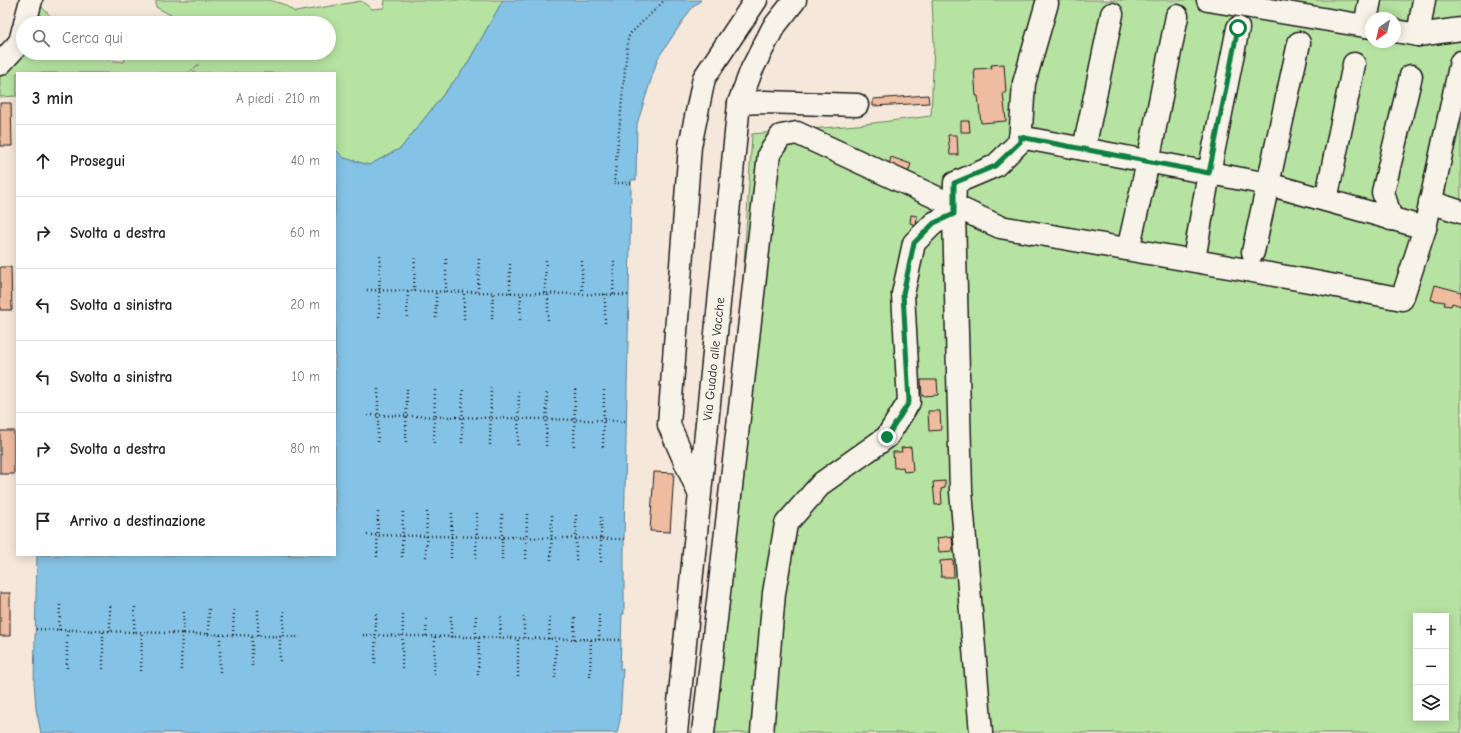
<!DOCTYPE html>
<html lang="it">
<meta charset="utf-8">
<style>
:root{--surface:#fff;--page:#f2f2f2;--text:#222;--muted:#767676;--line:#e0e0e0}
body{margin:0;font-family:"Comic Neue",sans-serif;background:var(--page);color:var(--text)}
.controls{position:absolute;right:12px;bottom:12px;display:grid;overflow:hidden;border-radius:0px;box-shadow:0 2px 10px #0003}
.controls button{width:36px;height:36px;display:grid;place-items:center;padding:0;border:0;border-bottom:1px solid var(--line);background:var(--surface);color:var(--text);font:20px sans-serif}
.compass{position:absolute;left:1365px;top:12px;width:36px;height:36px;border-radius:50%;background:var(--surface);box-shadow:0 2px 10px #0003;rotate:214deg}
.stop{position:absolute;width:12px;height:12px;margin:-9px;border:3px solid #0b8043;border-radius:50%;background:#fff}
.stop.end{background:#0b8043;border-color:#fff;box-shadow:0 1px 4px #0008}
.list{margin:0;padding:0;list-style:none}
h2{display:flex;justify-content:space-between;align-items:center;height:52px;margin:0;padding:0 16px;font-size:17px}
h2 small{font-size:13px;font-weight:400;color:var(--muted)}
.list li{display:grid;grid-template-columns:26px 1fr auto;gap:12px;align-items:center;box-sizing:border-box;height:72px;padding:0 16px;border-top:1px solid var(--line)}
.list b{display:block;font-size:15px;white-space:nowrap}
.list em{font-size:13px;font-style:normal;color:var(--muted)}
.icon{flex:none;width:22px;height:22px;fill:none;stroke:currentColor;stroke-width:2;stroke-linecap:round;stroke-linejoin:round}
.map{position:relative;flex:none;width:1461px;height:733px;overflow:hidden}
.search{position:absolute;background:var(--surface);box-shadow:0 2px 10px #0003;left:16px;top:16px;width:320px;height:44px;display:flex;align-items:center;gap:10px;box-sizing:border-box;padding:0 14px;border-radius:22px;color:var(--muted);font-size:15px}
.panel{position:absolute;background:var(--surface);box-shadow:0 2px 10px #0003;left:16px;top:72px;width:320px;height:484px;border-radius:0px}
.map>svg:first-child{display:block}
.green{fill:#b6e3a1;stroke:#69805e;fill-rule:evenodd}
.water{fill:#85c3e6;stroke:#5b8095}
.building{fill:#efbca0;stroke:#1c1c1c}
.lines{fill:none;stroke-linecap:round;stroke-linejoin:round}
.minor-casing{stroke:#1c1c1c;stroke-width:25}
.path{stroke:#1c1c1c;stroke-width:2.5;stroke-dasharray:1 3;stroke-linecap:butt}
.minor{stroke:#f7f3e8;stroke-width:22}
.route{stroke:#0b8043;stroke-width:5}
.labels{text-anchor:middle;stroke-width:4;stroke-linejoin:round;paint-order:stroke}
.street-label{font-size:13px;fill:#1c1c1c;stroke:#f7f3e8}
</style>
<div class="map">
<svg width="1461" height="733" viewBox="0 0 1461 733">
<rect width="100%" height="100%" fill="#f5e8da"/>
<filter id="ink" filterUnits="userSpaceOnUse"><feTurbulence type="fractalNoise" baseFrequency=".025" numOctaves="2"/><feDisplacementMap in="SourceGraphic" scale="8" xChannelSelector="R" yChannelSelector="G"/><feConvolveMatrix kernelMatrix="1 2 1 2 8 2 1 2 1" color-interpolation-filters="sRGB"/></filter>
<g filter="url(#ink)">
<g class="green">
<path d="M 156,0 L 269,0 L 283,4 L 295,12 L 361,1 L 372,9 L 384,8 L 385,0 L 503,0 L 466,66 L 401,148 L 369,165 L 344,158 L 335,149 L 335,73 L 192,73 L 199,64 L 188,73 L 17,73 L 17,96 L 0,97 L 0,71 L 23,53 L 93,53 L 96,56 L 97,53 L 111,53 L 108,60 L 124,62 L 128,53 L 329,53 L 329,23 L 185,23 L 156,7 Z"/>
<path d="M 932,0 L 1461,0 L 1461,733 L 715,733 L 752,134 L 857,125 L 931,116 L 934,44 ZM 1371,18 L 1395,18 L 1395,42 L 1371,42 ZM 1416,616 L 1446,616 L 1446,718 L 1416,718 Z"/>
<path d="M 38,3 L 57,23 L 36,23 Z"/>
</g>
<path class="water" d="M 503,0 L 701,0 L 691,9 L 658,58 L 637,124 L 636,180 L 631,180 L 631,192 L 624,539 L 624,614 L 622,614 L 620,669 L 623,669 L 620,720 L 617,733 L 41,733 L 36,709 L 34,682 L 37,555 L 335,555 L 335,149 L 344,158 L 369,165 L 401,148 L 466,66 Z"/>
<g class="building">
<path d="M 1004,64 L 1006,93 L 1003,93 L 1006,121 L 981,123 L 978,96 L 976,96 L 974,69 L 992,68 L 991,65 Z"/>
<path d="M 928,95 L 929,103 L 873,106 L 873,99 Z"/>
<path d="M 0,103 L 11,103 L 12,146 L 0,146 Z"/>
<path d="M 961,121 L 969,121 L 970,132 L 961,132 Z"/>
<path d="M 948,135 L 957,135 L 958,155 L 950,155 Z"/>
<path d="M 891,157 L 911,164 L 907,175 L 888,168 Z"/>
<path d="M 911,215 L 917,216 L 916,225 L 910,223 Z"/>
<path d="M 0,267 L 11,267 L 12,310 L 0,310 Z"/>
<path d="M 1435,285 L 1461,292 L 1461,306 L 1452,303 L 1451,306 L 1444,305 L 1445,302 L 1431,300 Z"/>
<path d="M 921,380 L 937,380 L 938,395 L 922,396 Z"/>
<path d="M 928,411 L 940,411 L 941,430 L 929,431 Z"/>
<rect x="0" y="431" width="14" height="43"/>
<path d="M 911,447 L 913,471 L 904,472 L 903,467 L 894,468 L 893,452 L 902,452 L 901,448 Z"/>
<path d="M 654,472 L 674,473 L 670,532 L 650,531 Z"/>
<path d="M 945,481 L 945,488 L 941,489 L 942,504 L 935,505 L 933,482 Z"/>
<path d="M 952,536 L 953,551 L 939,552 L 937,538 Z"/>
<path d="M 953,560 L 954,577 L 941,577 L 940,561 Z"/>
<rect x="0" y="593" width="10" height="43"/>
</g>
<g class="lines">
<defs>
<g id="minor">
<path d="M 1208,0 L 1371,27"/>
<path d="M 25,23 L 31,0"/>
<path d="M 1365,26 L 1370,0"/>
<path d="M 1395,31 L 1418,35 L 1461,29"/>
<path d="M 1418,35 L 1424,0"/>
<path d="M 0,64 L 20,42 L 23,30"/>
<path d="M 739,103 L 752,69 L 773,28 L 795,0"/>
<path d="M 1020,137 L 1268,184 L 1425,228"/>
<path d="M 1084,149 L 1112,14"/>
<path d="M 1326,200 L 1354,64"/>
<path d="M 1430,202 L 1461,212"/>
<path d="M 1391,219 L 1383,192 L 1411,76"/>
<path d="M 1130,241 L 1148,162 L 1177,16"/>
<path d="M 1253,252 L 1299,43"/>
<path d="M 1195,254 L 1209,173 L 1238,28"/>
<path d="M 699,493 L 669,425 L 690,146 L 704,78 L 756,0"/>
<path d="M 676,733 L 739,103 L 765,102 L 857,105"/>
<path d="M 703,733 L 769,154 L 781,136 L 797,133 L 1000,227 L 1315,282 L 1402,299 L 1425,228 L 1461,62"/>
<path d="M 762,733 L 774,593 L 786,524 L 822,483 L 887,437 L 909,402 L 903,294 L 914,243 L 934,223 L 954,214"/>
<path d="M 981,733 L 961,491 L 954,214 L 955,183 L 995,166 L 1020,142 L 1024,83 L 1047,3"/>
</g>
</defs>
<use href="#minor" class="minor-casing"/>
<g class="path">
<path d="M 631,183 L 614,183 L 628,38 L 631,33 L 665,0"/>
<path d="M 367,290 L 628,295"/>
<path d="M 414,291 L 415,256"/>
<path d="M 446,292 L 446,257"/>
<path d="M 478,292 L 479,256"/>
<path d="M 510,293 L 510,258"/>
<path d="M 545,293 L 546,258"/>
<path d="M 582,294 L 582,260"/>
<path d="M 613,294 L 614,259"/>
<path d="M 379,317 L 380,255"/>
<path d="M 407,317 L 408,291"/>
<path d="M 436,318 L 436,291"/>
<path d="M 464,319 L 464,292"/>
<path d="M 492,319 L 493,292"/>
<path d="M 520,320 L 521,293"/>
<path d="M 548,320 L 548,293"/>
<path d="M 605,323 L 605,294"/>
<path d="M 368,415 L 626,421"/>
<path d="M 378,442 L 378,386"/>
<path d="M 406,442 L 407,386"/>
<path d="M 434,443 L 435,388"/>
<path d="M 462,443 L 463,388"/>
<path d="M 490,445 L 491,388"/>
<path d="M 518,445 L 519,389"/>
<path d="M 546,446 L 547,390"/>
<path d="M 574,446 L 575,389"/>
<path d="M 603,447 L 604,390"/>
<path d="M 367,535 L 624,539"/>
<path d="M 290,556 L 290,555"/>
<path d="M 377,557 L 378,510"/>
<path d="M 402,557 L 403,511"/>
<path d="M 426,557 L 427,511"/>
<path d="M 451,558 L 452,512"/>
<path d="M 476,558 L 477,512"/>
<path d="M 502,559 L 502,513"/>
<path d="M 526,559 L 527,513"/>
<path d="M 551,560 L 552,514"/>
<path d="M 576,560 L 576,514"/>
<path d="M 601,562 L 601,514"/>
<path d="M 36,629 L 300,637"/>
<path d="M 59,630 L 60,605"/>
<path d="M 110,631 L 110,606"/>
<path d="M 134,632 L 135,607"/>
<path d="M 183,633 L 184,609"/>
<path d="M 208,634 L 209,608"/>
<path d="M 233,635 L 234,609"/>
<path d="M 258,635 L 258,608"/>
<path d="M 363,635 L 621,640"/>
<path d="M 283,636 L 284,610"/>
<path d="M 426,636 L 427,612"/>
<path d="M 451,637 L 451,613"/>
<path d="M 476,637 L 476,613"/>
<path d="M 500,638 L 501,614"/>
<path d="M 524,638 L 524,615"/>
<path d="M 549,639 L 550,615"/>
<path d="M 574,639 L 575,615"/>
<path d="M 599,640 L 599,613"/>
<path d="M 280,661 L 280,636"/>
<path d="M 375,663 L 376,611"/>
<path d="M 252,666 L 252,635"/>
<path d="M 67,668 L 67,630"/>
<path d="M 402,668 L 403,612"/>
<path d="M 103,669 L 103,631"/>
<path d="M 181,670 L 182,633"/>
<path d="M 141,671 L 142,632"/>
<path d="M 220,672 L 220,634"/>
<path d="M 434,674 L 435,636"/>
<path d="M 478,675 L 479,638"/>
<path d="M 518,677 L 518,638"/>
<path d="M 590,677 L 591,640"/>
<path d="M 555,678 L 556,639"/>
</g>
<use href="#minor" class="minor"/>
</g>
</g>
<g class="lines" filter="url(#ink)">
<path class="route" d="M 887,437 L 909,402 L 903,294 L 914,243 L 934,223 L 954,214 L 954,183 L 995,166 L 1020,142 L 1020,137 L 1209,173 L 1238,28"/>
</g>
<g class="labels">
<g class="street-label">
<text transform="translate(713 359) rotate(-84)" y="5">Via Guado alle Vacche</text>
</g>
</g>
</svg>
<div class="controls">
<button>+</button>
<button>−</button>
<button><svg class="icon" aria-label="layers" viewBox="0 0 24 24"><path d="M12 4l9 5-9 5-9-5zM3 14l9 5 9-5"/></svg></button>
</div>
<svg class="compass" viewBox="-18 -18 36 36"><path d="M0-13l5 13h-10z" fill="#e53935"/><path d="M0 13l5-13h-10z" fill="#767676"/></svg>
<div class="stop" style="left:1238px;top:28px"></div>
<div class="stop end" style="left:887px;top:437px"></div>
<div class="search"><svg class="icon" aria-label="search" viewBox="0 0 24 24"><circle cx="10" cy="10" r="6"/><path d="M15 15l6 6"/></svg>Cerca qui</div>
<section class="panel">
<h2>3 min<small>A piedi · 210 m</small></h2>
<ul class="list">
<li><svg class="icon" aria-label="ahead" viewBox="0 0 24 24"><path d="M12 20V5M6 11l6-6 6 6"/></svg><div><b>Prosegui</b></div><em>40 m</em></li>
<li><svg class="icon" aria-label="right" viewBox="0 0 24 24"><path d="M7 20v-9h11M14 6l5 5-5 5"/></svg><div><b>Svolta a destra</b></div><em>60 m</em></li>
<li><svg class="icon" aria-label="left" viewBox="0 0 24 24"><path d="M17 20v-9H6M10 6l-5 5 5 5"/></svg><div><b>Svolta a sinistra</b></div><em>20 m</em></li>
<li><svg class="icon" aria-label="left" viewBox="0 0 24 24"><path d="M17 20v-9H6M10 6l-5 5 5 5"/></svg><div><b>Svolta a sinistra</b></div><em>10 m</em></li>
<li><svg class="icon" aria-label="right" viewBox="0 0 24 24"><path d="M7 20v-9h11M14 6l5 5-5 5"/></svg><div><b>Svolta a destra</b></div><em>80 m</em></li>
<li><svg class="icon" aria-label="arrive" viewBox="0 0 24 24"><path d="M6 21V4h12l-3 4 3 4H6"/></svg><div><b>Arrivo a destinazione</b></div></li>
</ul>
</section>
</div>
